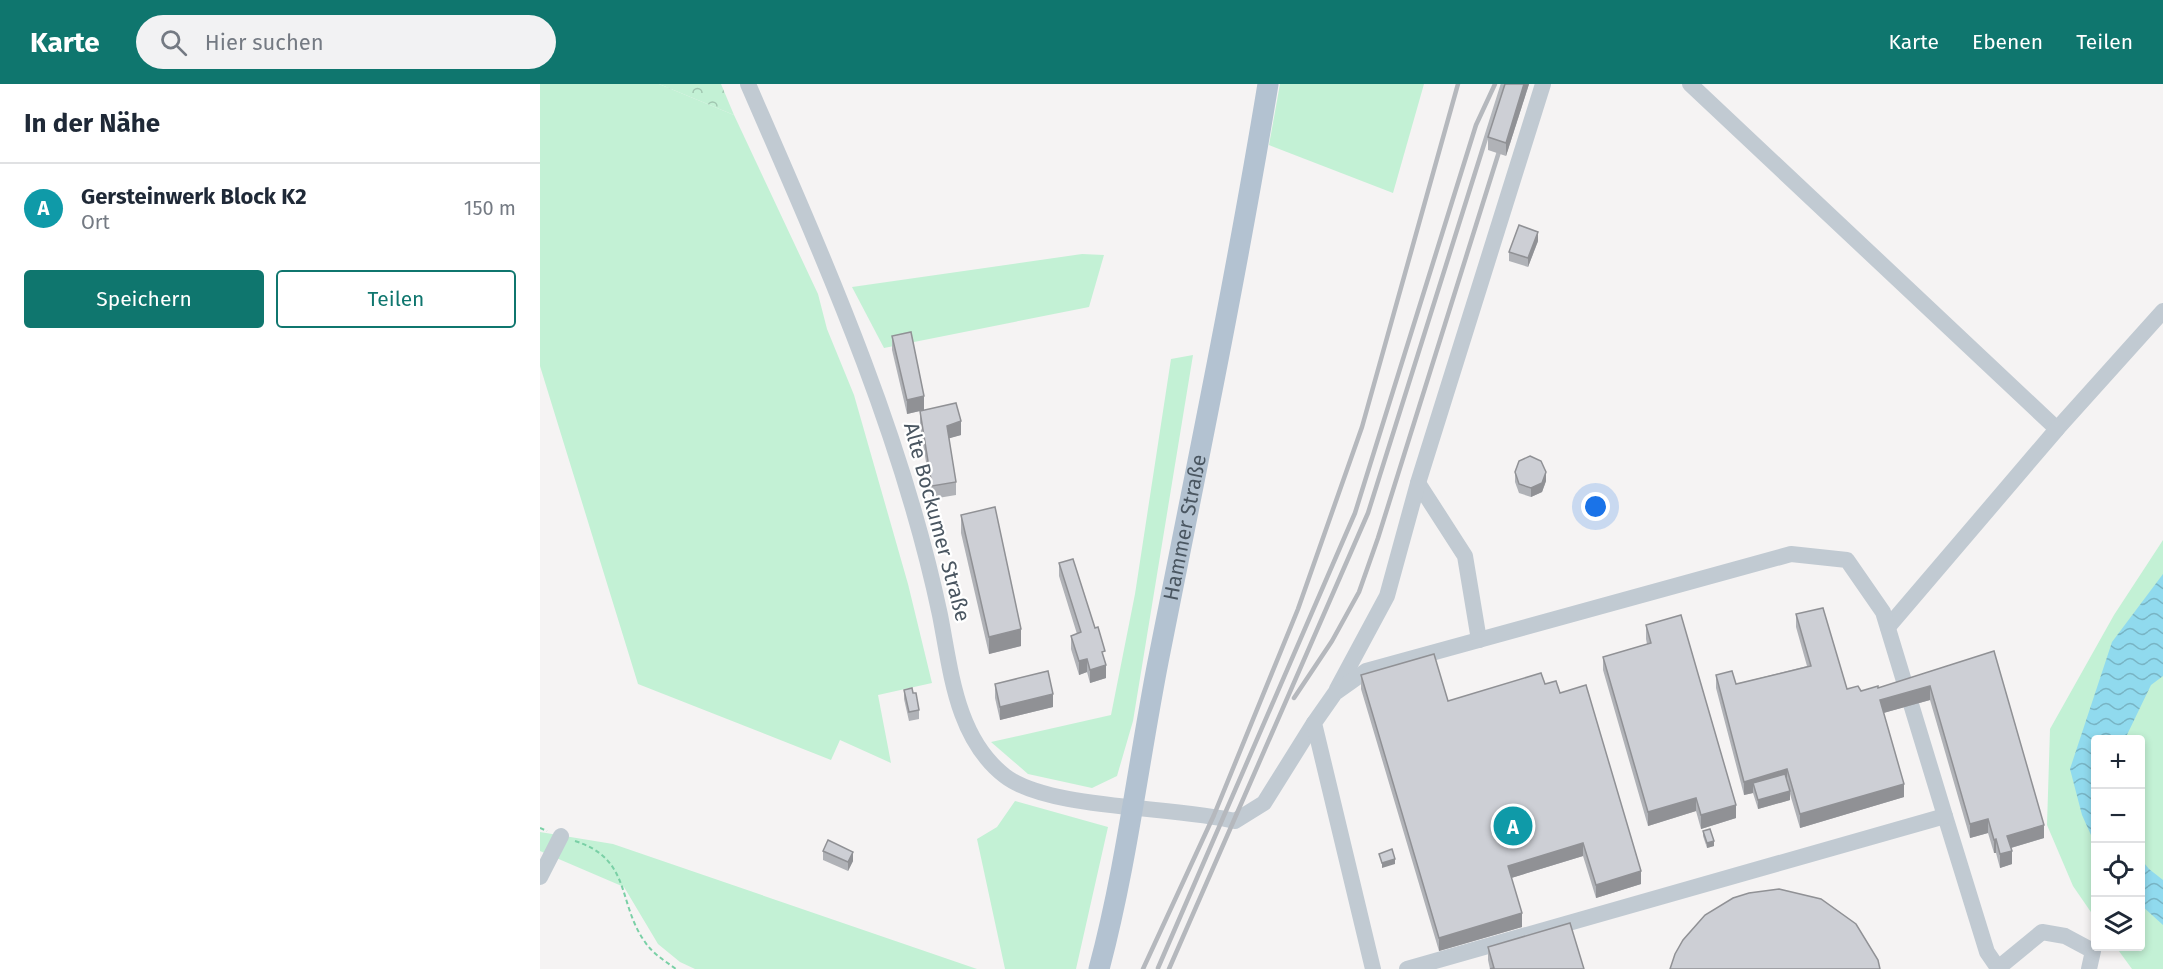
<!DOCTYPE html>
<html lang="de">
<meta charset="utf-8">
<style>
:root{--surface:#fff;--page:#f2f2f3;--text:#1f2937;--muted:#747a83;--line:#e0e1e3;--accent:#0f766e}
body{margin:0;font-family:"Fira Sans",sans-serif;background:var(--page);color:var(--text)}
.controls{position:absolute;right:18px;bottom:18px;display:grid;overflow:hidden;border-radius:6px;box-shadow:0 3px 9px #0003}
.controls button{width:54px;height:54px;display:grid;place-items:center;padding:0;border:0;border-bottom:2px solid var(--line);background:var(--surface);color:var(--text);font:30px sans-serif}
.you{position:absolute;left:1056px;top:423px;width:21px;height:21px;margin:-15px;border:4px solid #fff;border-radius:50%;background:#1a73e8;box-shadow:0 0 0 9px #1a73e833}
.badge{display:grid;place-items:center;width:39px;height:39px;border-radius:50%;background:var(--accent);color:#fff;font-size:20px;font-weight:700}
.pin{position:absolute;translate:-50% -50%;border:3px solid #fff;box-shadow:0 2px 6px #0006}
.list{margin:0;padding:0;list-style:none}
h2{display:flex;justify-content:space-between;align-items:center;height:78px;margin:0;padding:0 24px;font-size:26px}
h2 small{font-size:20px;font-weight:400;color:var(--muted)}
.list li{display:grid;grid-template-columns:39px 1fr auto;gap:18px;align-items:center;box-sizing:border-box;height:90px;padding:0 24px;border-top:2px solid var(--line)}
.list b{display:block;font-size:22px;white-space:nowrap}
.list p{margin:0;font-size:20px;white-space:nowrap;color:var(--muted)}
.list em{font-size:20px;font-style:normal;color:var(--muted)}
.actions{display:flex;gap:12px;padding:18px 24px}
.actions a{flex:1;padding:14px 0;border:2px solid var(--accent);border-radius:6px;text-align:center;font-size:21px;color:var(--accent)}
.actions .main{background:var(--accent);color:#fff}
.icon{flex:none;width:33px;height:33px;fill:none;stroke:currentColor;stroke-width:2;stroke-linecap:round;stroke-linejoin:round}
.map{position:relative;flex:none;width:1623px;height:885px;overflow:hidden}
header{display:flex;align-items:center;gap:36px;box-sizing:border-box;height:84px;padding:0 30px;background:var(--accent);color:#fff}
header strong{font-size:28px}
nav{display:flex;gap:33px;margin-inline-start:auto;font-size:21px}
.search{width:420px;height:54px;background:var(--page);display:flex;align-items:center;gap:15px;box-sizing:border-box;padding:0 21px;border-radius:33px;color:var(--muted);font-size:22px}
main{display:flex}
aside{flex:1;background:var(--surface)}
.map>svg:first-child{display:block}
.grass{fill:#c3f1d5}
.forest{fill:url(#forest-crowns)}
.water{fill:url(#water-waves)}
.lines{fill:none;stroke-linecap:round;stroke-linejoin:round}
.path{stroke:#7ad0a6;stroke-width:2;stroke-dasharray:4.5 3;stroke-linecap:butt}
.minor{stroke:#c1cad2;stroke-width:16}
.major{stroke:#b3c2d1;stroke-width:21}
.rail{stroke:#b5b8bd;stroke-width:4.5}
.wall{fill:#b0b2b7}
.shaded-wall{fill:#909195}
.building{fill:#cdcfd5;stroke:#909195;stroke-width:1.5}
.labels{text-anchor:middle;stroke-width:4.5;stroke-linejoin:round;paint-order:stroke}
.street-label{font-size:21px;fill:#4a5661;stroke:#fff}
</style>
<header>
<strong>Karte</strong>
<div class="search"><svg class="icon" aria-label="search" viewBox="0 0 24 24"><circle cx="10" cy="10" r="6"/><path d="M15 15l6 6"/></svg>Hier suchen</div>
<nav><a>Karte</a><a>Ebenen</a><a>Teilen</a></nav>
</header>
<main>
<aside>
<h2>In der Nähe<small></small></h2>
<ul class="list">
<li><span class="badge" style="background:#0f9aa8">A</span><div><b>Gersteinwerk Block K2</b><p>Ort</p></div><em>150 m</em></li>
</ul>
<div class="actions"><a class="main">Speichern</a><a>Teilen</a></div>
</aside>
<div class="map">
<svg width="1623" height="885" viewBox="0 0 1623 885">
<defs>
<pattern id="forest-crowns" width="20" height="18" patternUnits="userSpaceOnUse" patternTransform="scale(1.5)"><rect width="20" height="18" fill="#c3f1d5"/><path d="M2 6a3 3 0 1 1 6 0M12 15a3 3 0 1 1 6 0" fill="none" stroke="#a0c6b0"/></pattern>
<pattern id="water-waves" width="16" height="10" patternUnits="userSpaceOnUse" patternTransform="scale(1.5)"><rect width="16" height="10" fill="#90daee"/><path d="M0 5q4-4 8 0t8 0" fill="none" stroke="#78b4c4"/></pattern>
</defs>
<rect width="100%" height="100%" fill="#f5f3f3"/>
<g class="grass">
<path d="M 0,0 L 119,0 L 194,31 L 278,210 L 287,245 L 314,311 L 368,500 L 392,599 L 338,611 L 351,679 L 300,656 L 291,676 L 98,600 L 0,282 Z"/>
<path d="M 740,0 L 884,0 L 853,109 L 729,61 Z"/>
<path d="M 542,170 L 564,171 L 549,223 L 344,264 L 312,203 Z"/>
<path d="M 653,271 L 593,637 L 577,692 L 552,704 L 488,690 L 451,658 L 571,631 L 595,510 L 631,275 Z"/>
<path d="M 1623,456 L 1623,885 L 1592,885 L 1576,863 L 1600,862 L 1600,656 L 1556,656 L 1555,834 L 1533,802 L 1507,741 L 1510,645 L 1574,531 Z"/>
<path d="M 475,717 L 568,743 L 536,885 L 465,885 L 437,755 L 457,743 Z"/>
<path d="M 0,748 L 73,760 L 437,885 L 155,885 L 140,878 L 118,860 L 84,803 L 0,767 Z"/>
</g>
<path class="forest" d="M 119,0 L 181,0 L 194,31 Z"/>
<g class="water">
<path d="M 1623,490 L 1623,592 L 1611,601 L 1585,655 L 1556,656 L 1555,760 L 1542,731 L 1530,685 L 1572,558 Z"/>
<path d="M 1600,774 L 1609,785 L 1623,796 L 1623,841 L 1601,821 Z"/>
</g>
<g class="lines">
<g class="path">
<path d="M 0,744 L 7,747"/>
<path d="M 35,757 C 92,775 77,819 105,858 C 113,870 125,877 136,885"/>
</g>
<g class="minor">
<path d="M 208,0 C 283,173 361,346 400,531 C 411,587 416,654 465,692 C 509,726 636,722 695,737 L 724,719 L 774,639"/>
<path d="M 1150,0 L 1517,345"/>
<path d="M 878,399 L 925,472 L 939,556"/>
<path d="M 1348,543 L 1517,345 L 1623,227"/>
<path d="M 797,605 L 847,512 L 878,399 L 1003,0"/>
<path d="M 1405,732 L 1447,868 L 1458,884"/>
<path d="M 0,793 L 21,752"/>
<path d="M 833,885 L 774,639 L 795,609 L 826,587 L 1251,470 L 1307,476 L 1343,528 L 1405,732 L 867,885"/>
<path d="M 1457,885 L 1502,848 L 1525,852 L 1553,867 L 1549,885"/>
</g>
<path class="major" id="s1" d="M 559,885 C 586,784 598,681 618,578 C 656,386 696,194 728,0"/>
<g class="rail">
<path d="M 754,614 L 792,557 L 819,508 L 838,454 L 963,55"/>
<path d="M 618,884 L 815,429 L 936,41 L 955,0"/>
<path d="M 603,885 L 674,731 L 758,525 L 822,343 L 918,0"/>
<path d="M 629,885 L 828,429 L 963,0"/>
</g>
</g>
<g class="wall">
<path d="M 965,0 L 989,0 L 966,72 L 948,66 L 948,53 Z"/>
<path d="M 998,157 L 988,183 L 969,177 L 969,168 Z"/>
<path d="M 352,252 L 384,326 L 367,330 L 352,266 Z"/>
<path d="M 380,327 L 421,351 L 409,354 L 416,398 L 416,411 L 392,415 L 380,341 Z"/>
<path d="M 975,388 L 1006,397 L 1002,408 L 991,413 L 979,409 L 975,398 Z"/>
<path d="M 421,431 L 481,562 L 449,570 L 421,449 Z"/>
<path d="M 519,479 L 565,577 L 566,594 L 550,599 L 547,588 L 539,591 L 531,565 L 531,552 L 537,550 L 519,492 Z"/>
<path d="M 1256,530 L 1307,605 L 1321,607 L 1338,604 L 1454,567 L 1504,754 L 1471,764 L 1472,780 L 1460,784 L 1456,769 L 1454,769 L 1448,749 L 1430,754 L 1390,616 L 1343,629 L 1364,713 L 1260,744 L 1250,710 L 1250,716 L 1218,725 L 1213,709 L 1204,711 L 1176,604 L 1176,591 L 1196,600 L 1267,582 L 1256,543 Z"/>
<path d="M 1106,541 L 1196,734 L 1161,745 L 1156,727 L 1108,742 L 1063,586 L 1063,573 L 1107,560 L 1106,555 Z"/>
<path d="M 821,591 L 908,617 L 1005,600 L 1020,609 L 1101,800 L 1056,814 L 1043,772 L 971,794 L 982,843 L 899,867 L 821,605 Z"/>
<path d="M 455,600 L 513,623 L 460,636 L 455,614 Z"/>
<path d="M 364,606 L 373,609 L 379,626 L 379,635 L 369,637 L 364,615 Z"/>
<path d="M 1163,747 L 1174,762 L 1167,764 L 1163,752 Z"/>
<path d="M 283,767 L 313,777 L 308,787 L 283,776 Z"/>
<path d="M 948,863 L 1044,885 L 950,885 L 948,876 Z"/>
</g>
<g class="shaded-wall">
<path d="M 984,0 L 989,0 L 966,72 L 966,59 Z"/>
<path d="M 998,148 L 998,157 L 988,183 L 988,174 Z"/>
<path d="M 384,312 L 384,326 L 367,330 L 367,316 Z"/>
<path d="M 421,337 L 421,351 L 407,355 L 407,342 Z"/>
<path d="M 1006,388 L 1006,397 L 1002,408 L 991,413 L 991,404 Z"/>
<path d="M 481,545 L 481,562 L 449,570 L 449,553 Z"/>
<path d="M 547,575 L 547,588 L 539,591 L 539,577 Z"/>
<path d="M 566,581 L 566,594 L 550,599 L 550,586 Z"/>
<path d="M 1390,602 L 1390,616 L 1340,630 L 1340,616 Z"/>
<path d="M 513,610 L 513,623 L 460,636 L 460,623 Z"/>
<path d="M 1247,685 L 1247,699 L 1213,699 L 1213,709 L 1204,711 L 1204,698 Z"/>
<path d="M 1364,700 L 1364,713 L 1260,744 L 1260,730 Z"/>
<path d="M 1250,707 L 1250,716 L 1218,725 L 1218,716 Z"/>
<path d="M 1156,714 L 1156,727 L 1108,742 L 1108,728 Z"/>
<path d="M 1196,721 L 1196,734 L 1161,745 L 1161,731 Z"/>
<path d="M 1448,735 L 1448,749 L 1430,754 L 1430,740 Z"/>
<path d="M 1504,741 L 1504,754 L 1467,765 L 1467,752 Z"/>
<path d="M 1456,755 L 1456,769 L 1454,769 L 1454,756 Z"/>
<path d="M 1174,757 L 1174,762 L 1167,764 L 1167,759 Z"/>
<path d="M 1043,759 L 1043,772 L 968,795 L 968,782 Z"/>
<path d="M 1472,767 L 1472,780 L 1460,784 L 1460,770 Z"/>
<path d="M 313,768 L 313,777 L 308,787 L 308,778 Z"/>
<path d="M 855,775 L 855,780 L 842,784 L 842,779 Z"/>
<path d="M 1101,787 L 1101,800 L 1056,814 L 1056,801 Z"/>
<path d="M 982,829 L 982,843 L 899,867 L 899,854 Z"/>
</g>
<g class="building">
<path d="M 965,0 L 984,0 L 966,59 L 948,53 Z"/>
<path d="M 979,141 L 998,148 L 988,174 L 969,168 Z"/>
<path d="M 371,248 L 384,312 L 367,316 L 352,252 Z"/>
<path d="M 416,319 L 421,337 L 407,342 L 416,398 L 392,402 L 380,327 Z"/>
<path d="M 990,372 L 1001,377 L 1006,388 L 1002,399 L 991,404 L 979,400 L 975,388 L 979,377 Z"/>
<path d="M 455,423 L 481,545 L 449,553 L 421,431 Z"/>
<path d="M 533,475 L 555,544 L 558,543 L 565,567 L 562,568 L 566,581 L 550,586 L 547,575 L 539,577 L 531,552 L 541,548 L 519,479 Z"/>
<path d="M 1283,524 L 1307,605 L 1318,602 L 1321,607 L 1338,602 L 1338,604 L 1454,567 L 1504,741 L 1467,752 L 1472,767 L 1460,770 L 1456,755 L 1454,756 L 1448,735 L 1430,740 L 1390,602 L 1340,616 L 1364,700 L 1260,730 L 1247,685 L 1204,698 L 1176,591 L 1192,587 L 1196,600 L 1271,582 L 1256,530 Z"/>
<path d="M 1141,531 L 1196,721 L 1161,731 L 1156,714 L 1108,728 L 1063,573 L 1111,559 L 1106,541 Z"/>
<path d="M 894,570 L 908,617 L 1001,589 L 1005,600 L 1016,597 L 1020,609 L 1046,601 L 1101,787 L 1056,801 L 1043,759 L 968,782 L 982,829 L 899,854 L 821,591 Z"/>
<path d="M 508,587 L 513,610 L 460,623 L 455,600 Z"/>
<path d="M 372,604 L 373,609 L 376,609 L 379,626 L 369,628 L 364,606 Z"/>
<path d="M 1245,690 L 1250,707 L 1218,716 L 1213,699 Z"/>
<path d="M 1170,745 L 1174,757 L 1167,759 L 1163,747 Z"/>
<path d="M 288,756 L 313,768 L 308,778 L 283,767 Z"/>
<path d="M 852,765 L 855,775 L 842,779 L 839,770 Z"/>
<path d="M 1239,805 L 1281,815 L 1316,840 L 1338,876 L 1340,885 L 1130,885 L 1135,870 L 1143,856 L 1165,831 L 1193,814 L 1209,809 Z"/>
<path d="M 1030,839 L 1044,885 L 950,885 L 954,884 L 948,863 Z"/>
</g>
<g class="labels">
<g class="street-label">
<text transform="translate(397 438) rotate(75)" y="7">Alte Bockumer Straße</text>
<text dy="7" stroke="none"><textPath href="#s1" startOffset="450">Hammer Straße</textPath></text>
</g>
</g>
</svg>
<div class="controls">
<button>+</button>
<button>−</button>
<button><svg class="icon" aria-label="locate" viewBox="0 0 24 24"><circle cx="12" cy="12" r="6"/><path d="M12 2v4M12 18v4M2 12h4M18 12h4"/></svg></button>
<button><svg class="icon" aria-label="layers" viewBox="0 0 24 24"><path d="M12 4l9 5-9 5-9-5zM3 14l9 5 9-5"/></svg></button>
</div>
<div class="you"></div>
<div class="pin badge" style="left:973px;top:742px;background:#0f9aa8">A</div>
</div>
</main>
